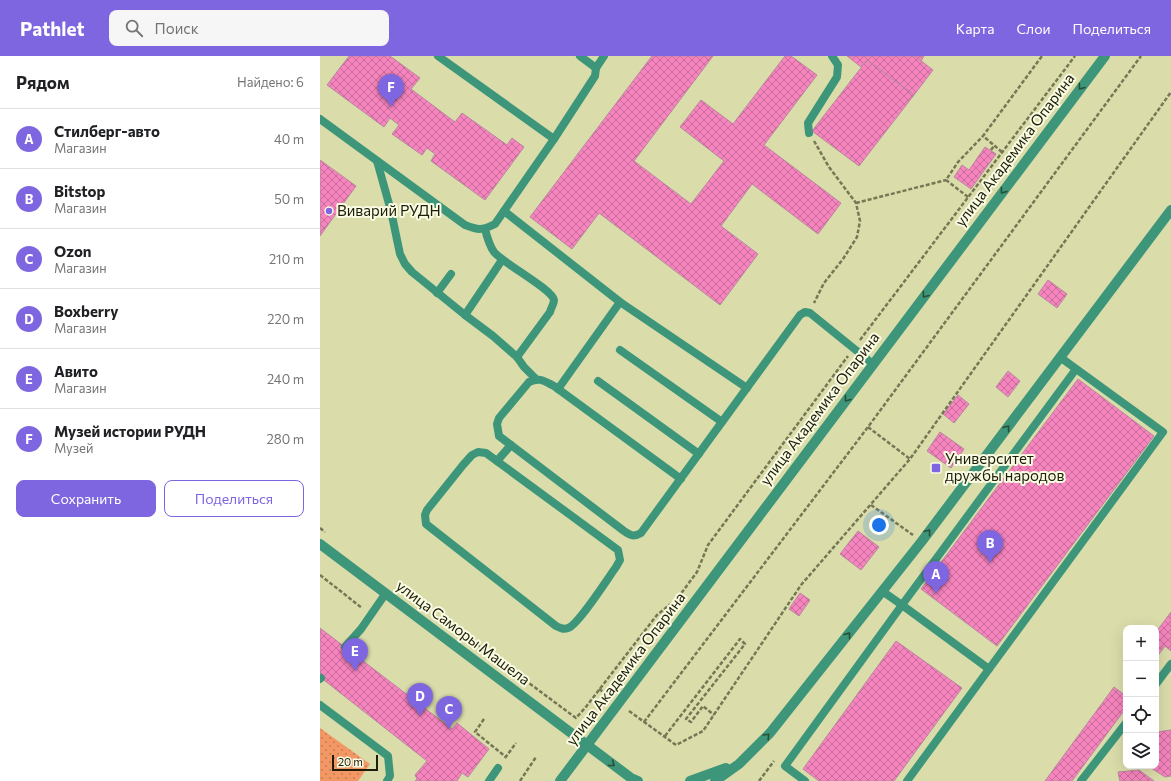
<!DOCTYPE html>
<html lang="ru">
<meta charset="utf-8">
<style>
:root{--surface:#fff;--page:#f6f6f6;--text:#202124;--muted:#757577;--line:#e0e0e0;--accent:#7f66e1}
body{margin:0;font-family:Commissioner,sans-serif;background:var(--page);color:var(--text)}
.controls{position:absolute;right:12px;bottom:12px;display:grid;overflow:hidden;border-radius:8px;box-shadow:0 4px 16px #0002}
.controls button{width:36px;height:36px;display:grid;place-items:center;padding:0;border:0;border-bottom:1px solid var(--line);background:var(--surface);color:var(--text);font:20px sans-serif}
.scale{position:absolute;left:12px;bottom:10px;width:46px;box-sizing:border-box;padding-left:4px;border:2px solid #1d1d0a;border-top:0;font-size:11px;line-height:14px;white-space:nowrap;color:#1d1d0a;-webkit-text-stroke:3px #f9fbe2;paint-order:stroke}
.you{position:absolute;left:559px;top:469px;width:14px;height:14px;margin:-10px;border:3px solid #fff;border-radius:50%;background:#1a73e8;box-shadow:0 0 0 6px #1a73e833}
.badge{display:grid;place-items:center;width:26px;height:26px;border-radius:50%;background:var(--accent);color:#fff;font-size:13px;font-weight:700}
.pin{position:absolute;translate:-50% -33px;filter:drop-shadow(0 1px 2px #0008)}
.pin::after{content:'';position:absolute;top:21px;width:14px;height:12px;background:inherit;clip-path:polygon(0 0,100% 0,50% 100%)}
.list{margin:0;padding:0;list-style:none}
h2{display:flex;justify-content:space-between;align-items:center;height:52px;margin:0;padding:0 16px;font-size:17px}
h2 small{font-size:13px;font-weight:400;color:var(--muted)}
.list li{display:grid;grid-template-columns:26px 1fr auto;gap:12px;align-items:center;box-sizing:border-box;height:60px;padding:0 16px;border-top:1px solid var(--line)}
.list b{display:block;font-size:15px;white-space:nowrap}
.list p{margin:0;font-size:13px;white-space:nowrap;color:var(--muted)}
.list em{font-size:13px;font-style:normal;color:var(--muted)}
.actions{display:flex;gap:8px;padding:12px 16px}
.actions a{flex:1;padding:9px 0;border:1px solid var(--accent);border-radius:8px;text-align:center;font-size:14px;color:var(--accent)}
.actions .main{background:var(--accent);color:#fff}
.icon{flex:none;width:22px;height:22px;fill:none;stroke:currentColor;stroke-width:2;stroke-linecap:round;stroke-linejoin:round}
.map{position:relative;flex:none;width:851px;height:725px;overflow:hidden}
header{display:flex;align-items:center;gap:24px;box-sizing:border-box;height:56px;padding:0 20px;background:var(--accent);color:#fff}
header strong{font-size:19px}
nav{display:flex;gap:22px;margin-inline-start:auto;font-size:14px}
.search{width:280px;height:36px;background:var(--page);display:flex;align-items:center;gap:10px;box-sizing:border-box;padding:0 14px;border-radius:8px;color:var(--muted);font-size:15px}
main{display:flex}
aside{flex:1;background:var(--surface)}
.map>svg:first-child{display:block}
.grass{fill:url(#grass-dots)}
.building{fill:url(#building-cross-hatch);stroke:#b7889e}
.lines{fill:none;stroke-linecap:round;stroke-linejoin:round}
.path{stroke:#767755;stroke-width:2.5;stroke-dasharray:4 2;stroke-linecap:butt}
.service{stroke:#3d967a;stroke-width:8}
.minor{stroke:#3d967a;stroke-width:10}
.oneway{stroke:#2a4d37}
.poi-dot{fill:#7f66e1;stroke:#f9fbe2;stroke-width:1.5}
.labels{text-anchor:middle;stroke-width:4;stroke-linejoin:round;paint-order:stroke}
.street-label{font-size:15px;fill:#1d1d0a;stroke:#f9fbe2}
.poi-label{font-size:15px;fill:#1d1d0a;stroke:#f9fbe2;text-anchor:start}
</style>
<header>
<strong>Pathlet</strong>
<div class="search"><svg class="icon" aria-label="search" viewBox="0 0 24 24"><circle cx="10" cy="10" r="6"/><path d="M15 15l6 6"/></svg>Поиск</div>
<nav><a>Карта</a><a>Слои</a><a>Поделиться</a></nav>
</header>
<main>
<aside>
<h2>Рядом<small>Найдено: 6</small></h2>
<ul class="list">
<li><span class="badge">A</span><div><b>Стилберг-авто</b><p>Магазин</p></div><em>40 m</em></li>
<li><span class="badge">B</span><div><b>Bitstop</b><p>Магазин</p></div><em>50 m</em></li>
<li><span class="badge">C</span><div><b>Ozon</b><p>Магазин</p></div><em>210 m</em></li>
<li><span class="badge">D</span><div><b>Boxberry</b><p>Магазин</p></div><em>220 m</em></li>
<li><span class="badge">E</span><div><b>Авито</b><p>Магазин</p></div><em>240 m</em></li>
<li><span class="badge">F</span><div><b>Музей истории РУДН</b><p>Музей</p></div><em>280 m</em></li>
</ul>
<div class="actions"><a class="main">Сохранить</a><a>Поделиться</a></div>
</aside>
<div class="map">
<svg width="851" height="725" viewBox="0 0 851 725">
<defs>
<pattern id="grass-dots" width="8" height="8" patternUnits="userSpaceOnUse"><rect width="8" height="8" fill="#f39865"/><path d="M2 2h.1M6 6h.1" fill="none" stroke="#c47b51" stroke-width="1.8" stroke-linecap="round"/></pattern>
<pattern id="building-cross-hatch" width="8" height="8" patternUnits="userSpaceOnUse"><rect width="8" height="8" fill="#f684be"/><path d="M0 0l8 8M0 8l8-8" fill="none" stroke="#c76b99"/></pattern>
</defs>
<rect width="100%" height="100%" fill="#dadcaa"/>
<path class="grass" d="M 0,672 L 50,708 L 38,725 L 0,725 Z"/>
<g class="building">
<path d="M 29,0 L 70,0 L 100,22 L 91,33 L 135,66 L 142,57 L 187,89 L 192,82 L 204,91 L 165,144 L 111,105 L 115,98 L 107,92 L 102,99 L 72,78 L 79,69 L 70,62 L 64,71 L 7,29 Z"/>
<path d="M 332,0 L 393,0 L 314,105 L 371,148 L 404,105 L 360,71 L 381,44 L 413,68 L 465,0 L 471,0 L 497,19 L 444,89 L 521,147 L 498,178 L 432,128 L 401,170 L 438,198 L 400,249 L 279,157 L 252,193 L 210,161 Z"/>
<path d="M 527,0 L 595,0 L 613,14 L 594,39 L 547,4 L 541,11 Z"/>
<path d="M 595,0 L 604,0 L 601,5 Z"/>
<path d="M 547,4 L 594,39 L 539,110 L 492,75 Z"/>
<path d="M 665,91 L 676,98 L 651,133 L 634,121 L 642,109 L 649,114 Z"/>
<path d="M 0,104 L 36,130 L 0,180 Z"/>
<path d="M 728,224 L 747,238 L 737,252 L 718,238 Z"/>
<path d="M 688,315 L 700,325 L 688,341 L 676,331 Z"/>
<path d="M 758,323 L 834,380 L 677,590 L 601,533 Z"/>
<path d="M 638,339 L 649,348 L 634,367 L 623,358 Z"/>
<path d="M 620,376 L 644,393 L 631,412 L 607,395 Z"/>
<path d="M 538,475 L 559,491 L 541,514 L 520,498 Z"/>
<path d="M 480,537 L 490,544 L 479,560 L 469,553 Z"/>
<path d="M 851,556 L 851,595 L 845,590 L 836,602 L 836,576 Z"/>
<path d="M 0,572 L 132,673 L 137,667 L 169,693 L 148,721 L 142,717 L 137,725 L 95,725 L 97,723 L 95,719 L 107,705 L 0,621 Z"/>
<path d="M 576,585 L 642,632 L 574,725 L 499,725 L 483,713 Z"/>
<path d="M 794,631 L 806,640 L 806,652 L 752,725 L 725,725 Z"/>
<path d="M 851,674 L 851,720 L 845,721 L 828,710 L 836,710 L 836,682 L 837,682 L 837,676 Z"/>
<path d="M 819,714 L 834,725 L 800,725 L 798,716 Z"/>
</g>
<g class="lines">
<g class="path">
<path d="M 494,85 L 509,111 L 536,147 L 540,165 L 537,181 L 523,203 L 504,227 L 494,247"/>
<path d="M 671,94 L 674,90"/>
<path d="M 682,96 L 663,80 L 722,0"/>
<path d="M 648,141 L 626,124 L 638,106 L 663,80"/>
<path d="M 536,147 L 626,124"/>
<path d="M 540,284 L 755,0"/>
<path d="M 548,371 L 590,403"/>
<path d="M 551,449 L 593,479"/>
<path d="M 0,472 L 5,476"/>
<path d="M 0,519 L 42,552"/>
<path d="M 147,581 L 256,662 L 265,652 L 337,559 L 357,543 L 377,516 L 388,489 L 528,300"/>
<path d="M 279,633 L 289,640"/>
<path d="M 309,655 L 356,689 L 383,675 L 481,529 L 590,403 L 851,36"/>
<path d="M 164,663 L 155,676 L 186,701"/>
<path d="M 324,666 L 548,371 L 821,0"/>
<path d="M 345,680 L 420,583 L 425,588 L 366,663 L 371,666 L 383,650 L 394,659"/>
<path d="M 185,702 L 196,687"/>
<path d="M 200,725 L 216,701"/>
<path d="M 439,725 L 454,705"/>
</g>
<g class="service">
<path d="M 118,0 L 234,83"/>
<path d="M 260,0 L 276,12"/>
<path d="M 0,63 L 145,169 C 158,174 161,175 175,168 L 234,83 L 275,20 L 276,12 L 284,0"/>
<path d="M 489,77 L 488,67 L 517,21 L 518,9 L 512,0"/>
<path d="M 57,105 L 71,155 L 80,198 L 85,208 L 92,216 L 145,259 L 173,280 L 197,301 L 204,311 L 216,323"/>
<path d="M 184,155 L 300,246 L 427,332"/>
<path d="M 165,173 C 167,181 169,189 174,196 C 184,208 232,233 234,244 C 234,248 231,252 230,256 L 197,301"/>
<path d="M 117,237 L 131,218"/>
<path d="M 145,259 L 182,204"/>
<path d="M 300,294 L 402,366"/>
<path d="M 740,301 L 748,307 L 843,376 L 669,613 L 582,549 L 756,313"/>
<path d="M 278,325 L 379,398"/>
<path d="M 238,333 L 300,246"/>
<path d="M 158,396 L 166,397 L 298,494 L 300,504 L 296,511 C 288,522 258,569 248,572 C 243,574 240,572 236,570 L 106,468 L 105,459 L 107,454 L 143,409 L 152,399 Z"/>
<path d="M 177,405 L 191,389"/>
<path d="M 361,423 L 234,330 C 224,325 220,321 209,326 L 179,362 L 177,368 L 179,380 L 304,475 C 311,480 314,481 321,477 L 480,259 L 485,256 L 490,257 L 553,308"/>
<path d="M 25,591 L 41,573 L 66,537"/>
<path d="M 0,623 L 1,622"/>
<path d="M 836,628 L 851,608"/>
<path d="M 0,649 L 68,700 L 70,720 L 67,725"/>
<path d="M 169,725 L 178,712"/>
<path d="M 485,725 L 465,710 L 582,549 L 562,535"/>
<path d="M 587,725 L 669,613"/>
<path d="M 761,725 L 806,667"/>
</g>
<g class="minor">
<path d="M 0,488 L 311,722 L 318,725"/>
<path d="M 240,725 L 785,0"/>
<path d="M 370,725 L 406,712"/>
<path d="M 395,725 L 419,708 L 450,677 L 602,485 L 851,154"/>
</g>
</g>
<defs><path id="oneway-chevron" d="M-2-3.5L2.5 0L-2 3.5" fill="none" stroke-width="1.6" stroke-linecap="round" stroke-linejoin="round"/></defs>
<g class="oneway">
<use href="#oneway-chevron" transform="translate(761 31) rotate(127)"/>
<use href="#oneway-chevron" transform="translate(683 135) rotate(127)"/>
<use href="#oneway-chevron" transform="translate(605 239) rotate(127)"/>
<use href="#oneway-chevron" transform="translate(527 343) rotate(127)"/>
<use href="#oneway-chevron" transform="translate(687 372) rotate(-53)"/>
<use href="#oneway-chevron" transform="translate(608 476) rotate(-53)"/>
<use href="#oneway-chevron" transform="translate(528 579) rotate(-52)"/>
<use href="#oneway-chevron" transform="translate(447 680) rotate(-46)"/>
<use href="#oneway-chevron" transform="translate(292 708) rotate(38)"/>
</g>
<g class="poi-dot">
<circle cx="9" cy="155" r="4"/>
<rect x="611" y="407" width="10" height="10" rx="2"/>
</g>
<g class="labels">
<g class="street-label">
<text transform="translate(695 94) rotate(-53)" y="5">улица Академика Опарина</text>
<text transform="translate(500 353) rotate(-53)" y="5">улица Академика Опарина</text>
<text transform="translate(143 577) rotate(37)" y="5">улица Саморы Машела</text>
<text transform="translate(306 613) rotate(-53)" y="5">улица Академика Опарина</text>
</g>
<g class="poi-label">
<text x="17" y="160">Виварий РУДН</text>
<text x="625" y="408">Университет<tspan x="625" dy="17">дружбы народов</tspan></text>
</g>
</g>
</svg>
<div class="controls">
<button>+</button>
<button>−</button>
<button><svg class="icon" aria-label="locate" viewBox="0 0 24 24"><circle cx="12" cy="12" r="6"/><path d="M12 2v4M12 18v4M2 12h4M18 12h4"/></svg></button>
<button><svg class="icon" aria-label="layers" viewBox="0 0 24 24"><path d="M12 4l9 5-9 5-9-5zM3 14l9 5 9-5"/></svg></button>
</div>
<div class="scale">20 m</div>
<div class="you"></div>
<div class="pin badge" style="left:616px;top:538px">A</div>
<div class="pin badge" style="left:670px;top:507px">B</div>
<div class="pin badge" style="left:129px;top:673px">C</div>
<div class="pin badge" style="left:100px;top:660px">D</div>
<div class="pin badge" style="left:35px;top:615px">E</div>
<div class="pin badge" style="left:71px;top:51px">F</div>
</div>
</main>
